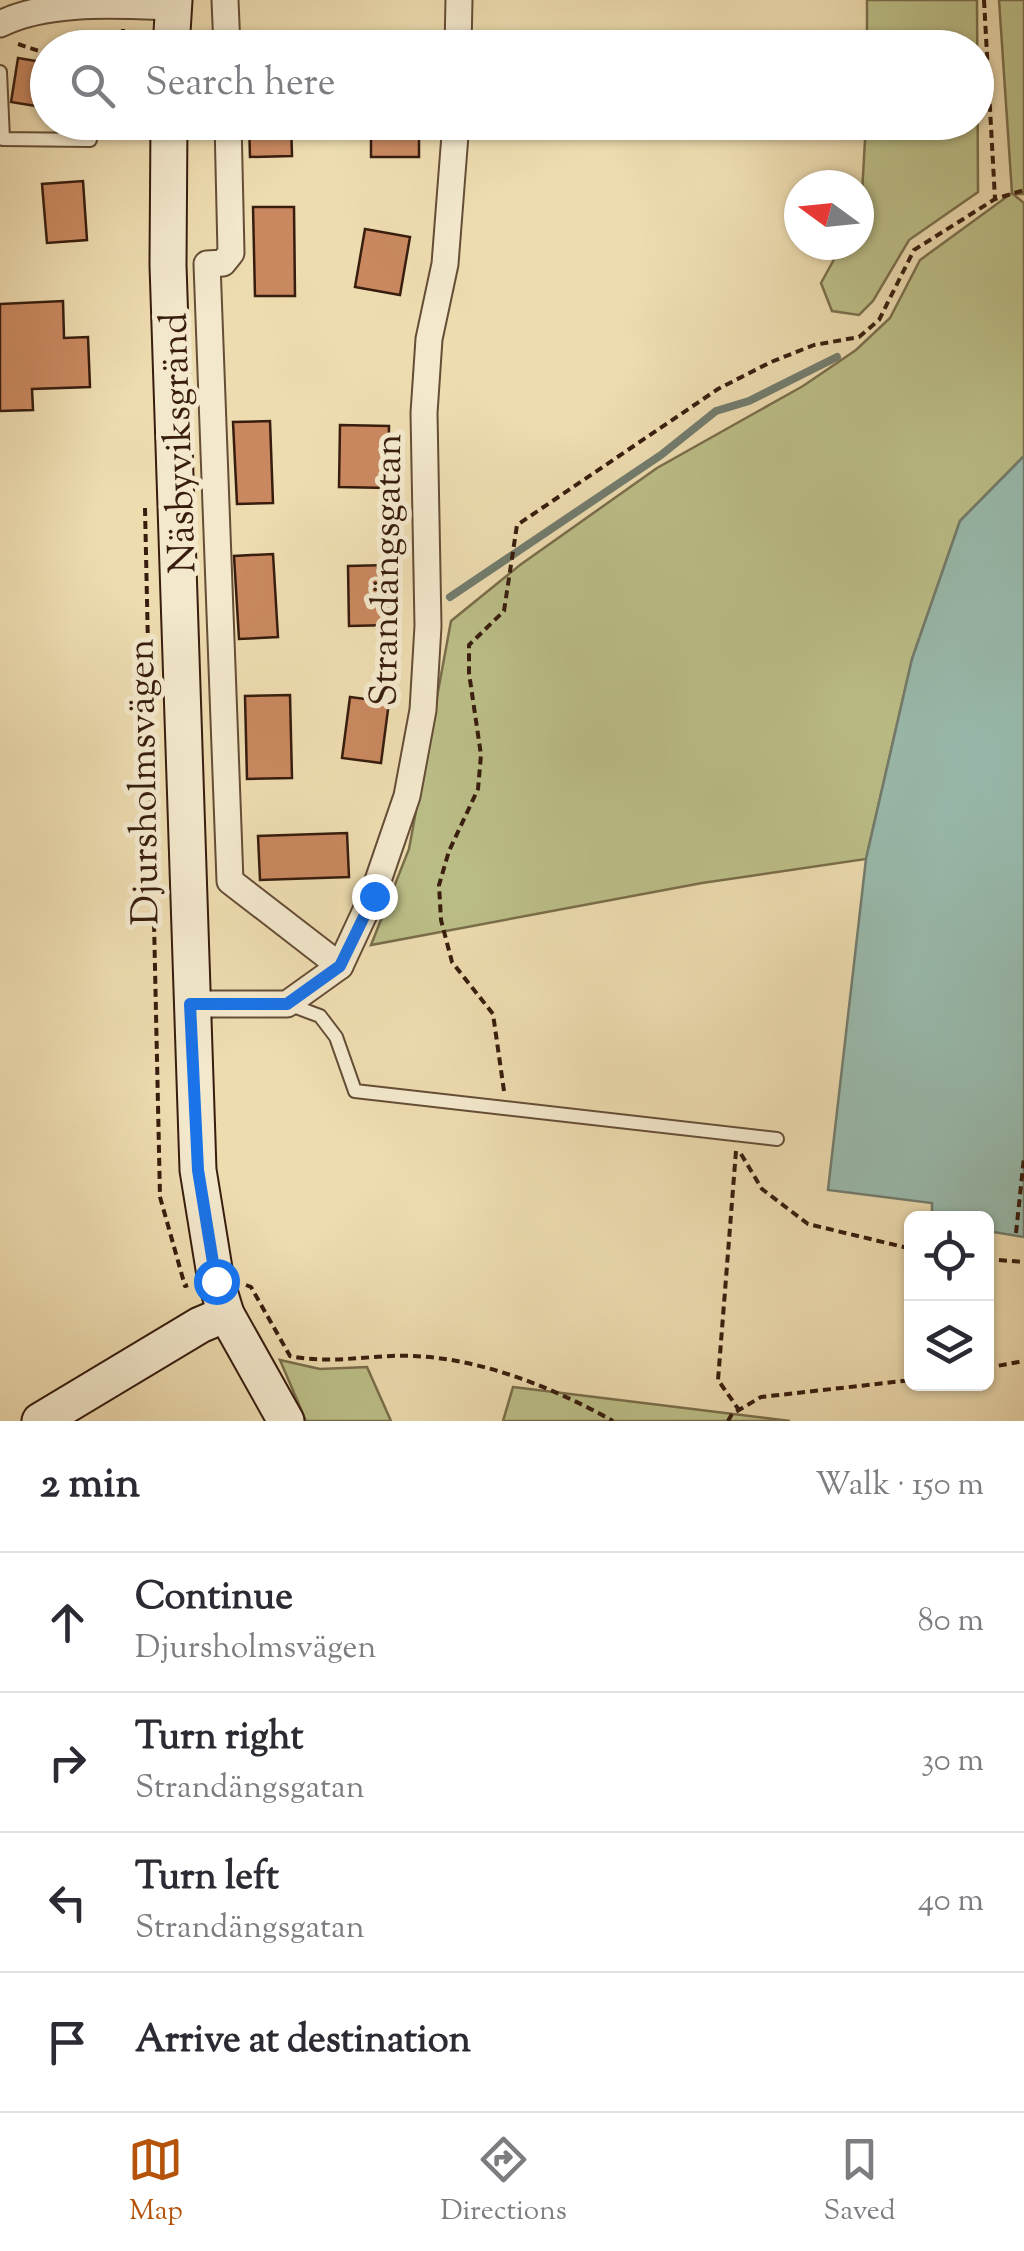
<!DOCTYPE html>
<meta charset="utf-8">
<style>
:root{--surface:#fff;--page:#f7f7f7;--text:#2b2b33;--muted:#7c7c81;--line:#e1e1e2;--accent:#b45309}
body{margin:0;font-family:"Sorts Mill Goudy",serif;background:var(--page);color:var(--text)}
.controls{position:absolute;right:30px;bottom:30px;display:grid;overflow:hidden;border-radius:15px;box-shadow:0 2px 8px #0004}
.controls button{width:90px;height:90px;display:grid;place-items:center;padding:0;border:0;border-bottom:2px solid var(--line);background:var(--surface);color:var(--text);font:50px sans-serif}
.compass{position:absolute;left:784px;top:170px;width:90px;height:90px;border-radius:50%;background:var(--surface);box-shadow:0 2px 8px #0004;rotate:285deg}
.stop{position:absolute;width:30px;height:30px;margin:-22px;border:8px solid #1a73e8;border-radius:50%;background:#fff}
.stop.end{background:#1a73e8;border-color:#fff;box-shadow:0 2px 10px #0008}
.list{margin:0;padding:0;list-style:none}
h2{display:flex;justify-content:space-between;align-items:center;height:130px;margin:0;padding:0 40px;font-size:42px}
h2 small{font-size:32px;font-weight:400;color:var(--muted)}
.list li{display:grid;grid-template-columns:65px 1fr auto;gap:30px;align-items:center;box-sizing:border-box;height:140px;padding:0 40px;border-top:2px solid var(--line)}
.list b{display:block;font-size:38px;white-space:nowrap}
.list p{margin:0;font-size:32px;white-space:nowrap;color:var(--muted)}
.list em{font-size:32px;font-style:normal;color:var(--muted)}
.icon{flex:none;width:55px;height:55px;fill:none;stroke:currentColor;stroke-width:2;stroke-linecap:round;stroke-linejoin:round}
.map{position:relative;flex:none;width:1024px;height:1421px;overflow:hidden}
.search{position:absolute;background:var(--surface);box-shadow:0 2px 8px #0004;left:30px;right:30px;top:30px;height:110px;display:flex;align-items:center;gap:25px;box-sizing:border-box;padding:0 35px;border-radius:55px;color:var(--muted);font-size:38px}
.sheet{height:690px;background:var(--surface)}
nav{display:flex;justify-content:space-around;align-items:center;box-sizing:border-box;height:140px;border-top:2px solid var(--line);background:var(--surface);font-size:28px;color:var(--muted)}
nav a{display:grid;justify-items:center;gap:5px}
nav .on{color:var(--accent)}
.map>svg:first-child{display:block}
.green{fill:#bcbf88;stroke:#7a6e4b;stroke-width:2.5}
.water{fill:#99bbae;stroke:#727c6e;stroke-width:2.5}
.lines{fill:none;stroke-linecap:round;stroke-linejoin:round}
.stream{stroke:#727c6e;stroke-width:8}
.building{fill:#c98860;stroke:#381d0e;stroke-width:2.5}
.lane-casing{stroke:#654d36;stroke-width:16}
.street-casing{stroke:#654d36;stroke-width:29}
.secondary-casing{stroke:#381d0e;stroke-width:39}
.path{stroke:#381d0e;stroke-width:4;stroke-dasharray:8 5;stroke-linecap:butt}
.lane{stroke:#f3e8cc;stroke-width:12}
.street{stroke:#f3e8cc;stroke-width:25}
.secondary{stroke:#f3e8cc;stroke-width:35}
.route{stroke:#1a73e8;stroke-width:12}
.labels{text-anchor:middle;stroke-width:10;stroke-linejoin:round;paint-order:stroke}
.street-label{font-size:38px;fill:#381d0e;stroke:#f3e8cc}
</style>
<div class="map">
<svg width="1024" height="1421" viewBox="0 0 1024 1421">
<rect width="100%" height="100%" fill="#eddcb0"/>
<filter id="stains"><feTurbulence type="fractalNoise" baseFrequency=".002" numOctaves="4"/><feColorMatrix values="0 0 0 0 .2 0 0 0 0 .09 0 0 0 0 .02 0 0 0 .5 -.17"/></filter>
<radialGradient id="worn" r=".72"><stop offset=".6" stop-color="#630" stop-opacity="0"/><stop offset="1" stop-color="#630" stop-opacity=".3"/></radialGradient>
<g class="green">
<path d="M 867,0 L 977,0 L 978,192 L 909,240 L 873,301 L 859,315 L 832,311 L 821,283 L 842,245 L 859,245 L 866,123 L 976,122 L 976,48 L 867,47 Z"/>
<path d="M 999,0 L 1024,0 L 1024,194 L 1013,194 L 1024,203 L 1024,456 L 960,521 L 912,659 L 866,859 L 702,883 L 371,945 L 409,849 L 451,621 L 520,565 L 657,468 L 803,386 L 856,350 L 890,318 L 920,260 L 1012,193 Z"/>
<path d="M 280,1360 L 320,1369 L 367,1367 L 391,1421 L 306,1421 Z"/>
<path d="M 513,1387 L 790,1421 L 503,1421 Z"/>
</g>
<path class="water" d="M 1024,456 L 1024,1237 L 987,1231 L 986,1218 L 932,1218 L 932,1203 L 828,1190 L 866,859 L 912,659 L 960,521 Z"/>
<g class="lines">
<path class="stream" d="M 450,597 L 661,455 L 716,411 L 749,401 L 837,357"/>
</g>
<g class="building">
<path d="M 18,58 L 48,63 L 48,108 L 11,102 Z"/>
<path d="M 249,122 L 291,122 L 292,156 L 250,157 Z"/>
<rect x="371" y="122" width="48" height="35"/>
<path d="M 83,181 L 87,240 L 47,243 L 42,184 Z"/>
<path d="M 253,207 L 294,207 L 295,296 L 255,296 Z"/>
<path d="M 365,229 L 410,237 L 400,295 L 355,287 Z"/>
<path d="M 63,301 L 64,338 L 88,337 L 90,387 L 32,389 L 33,410 L 0,411 L 0,304 Z"/>
<path d="M 270,421 L 273,503 L 237,504 L 233,422 Z"/>
<path d="M 340,425 L 389,426 L 388,488 L 339,487 Z"/>
<path d="M 273,554 L 278,637 L 239,639 L 234,556 Z"/>
<path d="M 389,565 L 391,625 L 349,626 L 348,566 Z"/>
<path d="M 290,695 L 292,778 L 247,779 L 245,696 Z"/>
<path d="M 350,697 L 389,702 L 381,763 L 342,758 Z"/>
<path d="M 347,833 L 349,877 L 260,880 L 258,836 Z"/>
</g>
<g class="lines">
<defs>
<g id="lane">
<path d="M 0,72 L 3,139 L 90,140"/>
<path d="M 288,1004 L 320,1016 L 336,1037 L 355,1091 L 777,1139"/>
</g>
<g id="street">
<path d="M 225,0 L 227,48"/>
<path d="M 0,24 C 48,0 118,5 173,7"/>
<path d="M 458,48 L 459,0"/>
<path d="M 228,122 L 231,253 L 223,263 L 207,264 L 230,881 L 340,966"/>
<path d="M 191,1004 L 287,1004 L 340,966 L 373,895 L 407,796 L 423,710 L 428,626 L 424,413 L 429,339 L 445,264 L 456,122"/>
</g>
<g id="secondary">
<path d="M 171,48 L 174,0"/>
<path d="M 169,122 L 168,265 L 198,1170 L 216,1281 L 226,1314 L 286,1421"/>
<path d="M 40,1421 L 200,1325 L 226,1314"/>
</g>
</defs>
<use href="#lane" class="lane-casing"/>
<use href="#street" class="street-casing"/>
<use href="#secondary" class="secondary-casing"/>
<g class="path">
<path d="M 984,0 L 995,199"/>
<path d="M 123,29 L 123,34 L 138,48"/>
<path d="M 18,44 L 48,54"/>
<path d="M 105,48 L 108,42 L 123,34"/>
<path d="M 145,508 L 160,1197 L 185,1286 L 188,1285"/>
<path d="M 504,1091 L 493,1014 L 452,962 L 441,920 L 439,885 L 449,851 L 478,789 L 481,755 L 469,673 L 469,645 L 504,611 L 517,525 L 718,389 L 771,362 L 814,345 L 859,337 L 879,320 L 914,250 L 995,199 L 1024,190"/>
<path d="M 736,1151 L 718,1380 L 739,1410"/>
<path d="M 741,1154 L 762,1189 L 808,1224 L 912,1249"/>
<path d="M 1016,1233 L 1024,1157"/>
<path d="M 986,1259 L 1024,1262"/>
<path d="M 246,1285 L 251,1287 L 290,1356 C 332,1365 372,1354 414,1356 C 483,1359 554,1388 613,1421"/>
<path d="M 986,1368 L 1024,1361"/>
<path d="M 728,1421 L 732,1414 L 761,1397 L 912,1380"/>
</g>
<use href="#lane" class="lane"/>
<use href="#street" class="street"/>
<use href="#secondary" class="secondary"/>
</g>
<g class="lines">
<path class="route" d="M 216,1281 L 198,1170 L 190,1004 L 287,1004 L 340,966 L 374,896"/>
</g>
<g class="labels">
<g class="street-label">
<text transform="translate(177 443) rotate(-92)" y="13">Näsbyviksgränd</text>
<text transform="translate(385 570) rotate(-89)" y="13">Strandängsgatan</text>
<text transform="translate(142 782) rotate(-91)" y="13">Djursholmsvägen</text>
</g>
</g>
<rect width="100%" height="100%" filter="url(#stains)"/>
<rect width="100%" height="100%" fill="url(#worn)"/>
</svg>
<div class="controls">
<button><svg class="icon" aria-label="locate" viewBox="0 0 24 24"><circle cx="12" cy="12" r="6"/><path d="M12 2v4M12 18v4M2 12h4M18 12h4"/></svg></button>
<button><svg class="icon" aria-label="layers" viewBox="0 0 24 24"><path d="M12 4l9 5-9 5-9-5zM3 14l9 5 9-5"/></svg></button>
</div>
<svg class="compass" viewBox="-18 -18 36 36"><path d="M0-13l5 13h-10z" fill="#e53935"/><path d="M0 13l5-13h-10z" fill="#7c7c81"/></svg>
<div class="stop" style="left:216px;top:1281px"></div>
<div class="stop end" style="left:374px;top:896px"></div>
<div class="search"><svg class="icon" aria-label="search" viewBox="0 0 24 24"><circle cx="10" cy="10" r="6"/><path d="M15 15l6 6"/></svg>Search here</div>
</div>
<section class="sheet">
<h2>2 min<small>Walk · 150 m</small></h2>
<ul class="list">
<li><svg class="icon" aria-label="ahead" viewBox="0 0 24 24"><path d="M12 20V5M6 11l6-6 6 6"/></svg><div><b>Continue</b><p>Djursholmsvägen</p></div><em>80 m</em></li>
<li><svg class="icon" aria-label="right" viewBox="0 0 24 24"><path d="M7 20v-9h11M14 6l5 5-5 5"/></svg><div><b>Turn right</b><p>Strandängsgatan</p></div><em>30 m</em></li>
<li><svg class="icon" aria-label="left" viewBox="0 0 24 24"><path d="M17 20v-9H6M10 6l-5 5 5 5"/></svg><div><b>Turn left</b><p>Strandängsgatan</p></div><em>40 m</em></li>
<li><svg class="icon" aria-label="arrive" viewBox="0 0 24 24"><path d="M6 21V4h12l-3 4 3 4H6"/></svg><div><b>Arrive at destination</b></div></li>
</ul>
</section>
<nav>
<a class="on"><svg class="icon" aria-label="map" viewBox="0 0 24 24"><path d="M3 6l6-2 6 2 6-2v14l-6 2-6-2-6 2zM9 4v14M15 6v14"/></svg>Map</a>
<a><svg class="icon" aria-label="directions" viewBox="0 0 24 24"><path d="M12 3l9 9-9 9-9-9zM9 14v-3h6M13 9l2 2-2 2"/></svg>Directions</a>
<a><svg class="icon" aria-label="saved" viewBox="0 0 24 24"><path d="M7 4h10v16l-5-4-5 4z"/></svg>Saved</a>
</nav>
